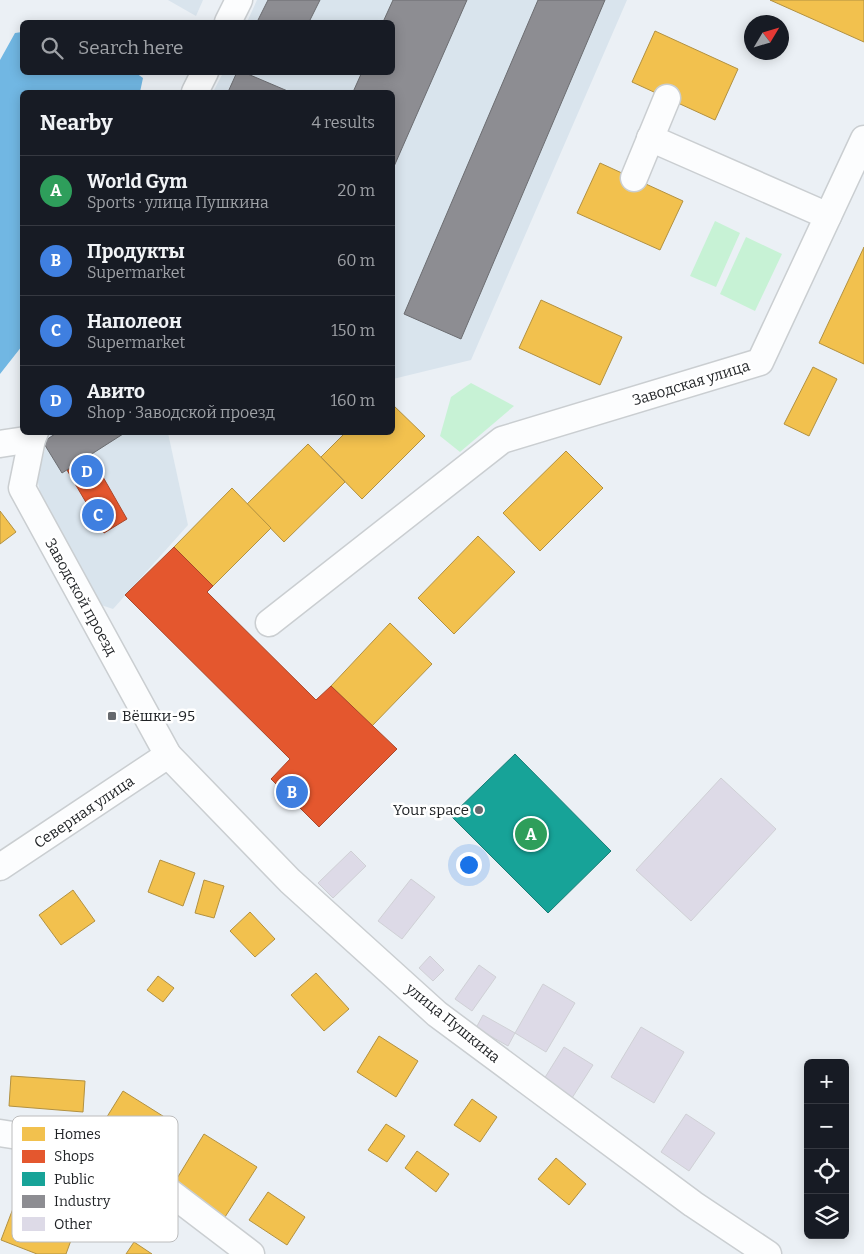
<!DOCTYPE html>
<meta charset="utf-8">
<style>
:root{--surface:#171b24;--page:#20242c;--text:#f1f3f6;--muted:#9ea1a6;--line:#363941;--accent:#db2777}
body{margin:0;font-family:Bitter,serif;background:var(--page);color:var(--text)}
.controls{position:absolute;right:15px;bottom:15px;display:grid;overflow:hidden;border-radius:8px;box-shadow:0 2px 12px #0003}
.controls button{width:45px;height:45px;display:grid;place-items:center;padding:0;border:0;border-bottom:1px solid var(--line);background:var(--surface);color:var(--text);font:25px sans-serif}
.compass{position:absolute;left:744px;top:15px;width:45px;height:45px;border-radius:50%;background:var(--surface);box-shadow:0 2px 12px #0003;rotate:52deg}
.you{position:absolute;left:468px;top:864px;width:18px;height:18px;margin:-12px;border:4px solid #fff;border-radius:50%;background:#1a73e8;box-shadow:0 0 0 8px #1a73e833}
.badge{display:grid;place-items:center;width:32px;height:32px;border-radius:50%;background:var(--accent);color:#fff;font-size:16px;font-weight:700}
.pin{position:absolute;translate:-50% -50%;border:2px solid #fff;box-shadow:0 1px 5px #0006}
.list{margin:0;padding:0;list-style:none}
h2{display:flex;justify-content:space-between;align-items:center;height:65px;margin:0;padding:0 20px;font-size:21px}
h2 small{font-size:16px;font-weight:400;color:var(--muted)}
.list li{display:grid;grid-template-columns:32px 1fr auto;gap:15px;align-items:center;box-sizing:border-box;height:70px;padding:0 20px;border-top:1px solid var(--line)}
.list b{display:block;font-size:19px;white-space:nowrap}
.list p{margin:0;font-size:16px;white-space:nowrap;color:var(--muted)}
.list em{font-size:16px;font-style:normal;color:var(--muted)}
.icon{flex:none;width:28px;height:28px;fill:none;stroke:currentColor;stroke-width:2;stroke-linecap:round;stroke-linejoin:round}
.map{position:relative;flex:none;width:864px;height:1254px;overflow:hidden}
.search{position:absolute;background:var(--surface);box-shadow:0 2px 12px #0003;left:20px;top:20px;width:375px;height:55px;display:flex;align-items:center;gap:12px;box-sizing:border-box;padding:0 18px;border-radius:8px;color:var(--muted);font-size:19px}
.panel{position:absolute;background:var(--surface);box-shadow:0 2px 12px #0003;left:20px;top:90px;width:375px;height:345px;border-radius:8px}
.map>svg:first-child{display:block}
.built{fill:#d9e4ed}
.green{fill:#c7f2d5}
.water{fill:#71b7e3}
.homes{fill:#f2c14e;stroke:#b29141}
.shops{fill:#e4572e;stroke:#a9472b}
.public{fill:#17a398;stroke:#197c75}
.industry{fill:#8d8d92;stroke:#6c6d71}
.building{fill:#dddae7;stroke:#cfd0d5}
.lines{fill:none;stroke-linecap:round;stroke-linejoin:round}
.minor-casing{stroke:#caced1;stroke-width:29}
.minor{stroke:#fcfdfe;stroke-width:26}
.poi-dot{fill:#66696d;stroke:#fff;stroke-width:2}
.labels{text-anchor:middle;stroke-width:5;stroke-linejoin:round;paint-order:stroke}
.street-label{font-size:15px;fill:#1e2124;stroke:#fff}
.poi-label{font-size:15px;fill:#1e2124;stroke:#fff;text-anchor:start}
.key{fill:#fff;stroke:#bcbcbd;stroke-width:1}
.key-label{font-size:14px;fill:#1e2124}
</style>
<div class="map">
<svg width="864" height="1254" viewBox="0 0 864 1254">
<rect width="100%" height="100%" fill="#ebf0f5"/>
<g class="built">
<path d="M 168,0 L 203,0 L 196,16 Z"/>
<path d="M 257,0 L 627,0 L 471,360 L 393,379 L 392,92 L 213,92 L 223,73 L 392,72 L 392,22 L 247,22 Z"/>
<path d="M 52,433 L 168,433 L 188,525 L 113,609 L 89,601 L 49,533 L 37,478 L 47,442 Z"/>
</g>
<g class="green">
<path d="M 715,221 L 740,233 L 716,287 L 690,276 Z"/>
<path d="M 746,237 L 782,254 L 755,311 L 720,294 Z"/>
<path d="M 471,383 L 514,406 L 460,452 L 440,436 L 451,397 Z"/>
</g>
<path class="water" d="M 22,32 L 22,72 L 136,73 L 143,78 L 140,92 L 22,92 L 22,346 L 0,374 L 0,60 L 15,33 Z"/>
<g class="homes">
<path d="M 770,0 L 864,0 L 864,42 Z"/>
<path d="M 655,31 L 738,69 L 715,120 L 632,82 Z"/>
<path d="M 600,163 L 683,201 L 660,250 L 577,213 Z"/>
<path d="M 864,247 L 864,364 L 819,343 Z"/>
<path d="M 541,300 L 622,337 L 600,385 L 519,348 Z"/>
<path d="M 813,367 L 837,379 L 809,436 L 784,424 Z"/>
<path d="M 392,404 L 425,436 L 362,499 L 321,457 L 346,432 L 392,432 Z"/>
<path d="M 308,444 L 345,482 L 284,542 L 247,504 Z"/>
<path d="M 566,451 L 603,488 L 540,551 L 503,513 Z"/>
<path d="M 232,488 L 271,528 L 213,586 L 174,547 Z"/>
<path d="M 0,511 L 16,532 L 0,544 Z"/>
<path d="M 478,536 L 515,572 L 454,634 L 418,598 Z"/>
<path d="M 390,623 L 432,664 L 372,726 L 331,686 Z"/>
<path d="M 160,860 L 195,873 L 183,906 L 148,892 Z"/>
<path d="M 204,880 L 224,886 L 214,918 L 195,913 Z"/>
<path d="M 73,890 L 95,921 L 61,945 L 39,915 Z"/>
<path d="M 250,912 L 275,939 L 255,957 L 230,931 Z"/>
<path d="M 316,973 L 349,1009 L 324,1031 L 291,995 Z"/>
<path d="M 158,976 L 174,988 L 163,1002 L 147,990 Z"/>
<path d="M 379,1036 L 418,1061 L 396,1097 L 357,1072 Z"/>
<path d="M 11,1076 L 85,1081 L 83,1112 L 9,1106 Z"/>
<path d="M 123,1091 L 174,1123 L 150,1160 L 100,1128 Z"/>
<path d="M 472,1099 L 497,1117 L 480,1142 L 454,1125 Z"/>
<path d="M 386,1124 L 405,1136 L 387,1162 L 368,1150 Z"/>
<path d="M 204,1134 L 257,1167 L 225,1217 L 173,1185 Z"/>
<path d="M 417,1151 L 449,1174 L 436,1192 L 405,1168 Z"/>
<path d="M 556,1158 L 586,1184 L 569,1205 L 538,1179 Z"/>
<path d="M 268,1192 L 305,1217 L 287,1245 L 249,1220 Z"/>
<path d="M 17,1198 L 78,1221 L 66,1254 L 37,1254 L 1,1240 Z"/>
<path d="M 134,1242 L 152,1254 L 126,1254 Z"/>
</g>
<g class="shops">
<path d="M 91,456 L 127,519 L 104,533 L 67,470 Z"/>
<path d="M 174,547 L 213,586 L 207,592 L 316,700 L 331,686 L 397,749 L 319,827 L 271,779 L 290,759 L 125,595 Z"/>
</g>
<path class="public" d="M 515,754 L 611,851 L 548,913 L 451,816 Z"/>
<g class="industry">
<path d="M 268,0 L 320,0 L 309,22 L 257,22 Z"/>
<path d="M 393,0 L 467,0 L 392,171 L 392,92 L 353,92 L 362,72 L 392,72 L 392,22 L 383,22 Z"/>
<path d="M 538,0 L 605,0 L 461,339 L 404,314 Z"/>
<path d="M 237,72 L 243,72 L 290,92 L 228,92 Z"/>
<path d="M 58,432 L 122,432 L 123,434 L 62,473 L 43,442 Z"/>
</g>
<g class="building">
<path d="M 721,778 L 776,829 L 691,921 L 636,870 Z"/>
<path d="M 351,851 L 366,866 L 333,898 L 318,883 Z"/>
<path d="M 411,879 L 435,897 L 402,939 L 378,921 Z"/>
<path d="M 430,956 L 444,970 L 433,981 L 419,968 Z"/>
<path d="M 479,965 L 496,977 L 472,1011 L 455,999 Z"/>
<path d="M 543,984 L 575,1003 L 546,1052 L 515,1033 Z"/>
<path d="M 483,1015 L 515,1033 L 508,1046 L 476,1028 Z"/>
<path d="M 641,1027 L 684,1052 L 654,1103 L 611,1077 Z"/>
<path d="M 564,1047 L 593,1065 L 572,1098 L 544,1079 Z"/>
<path d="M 686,1114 L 715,1133 L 689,1171 L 661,1152 Z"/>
</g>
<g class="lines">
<defs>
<g id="minor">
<path d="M 228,22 L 239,0"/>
<path d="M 195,92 L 205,72"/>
<path d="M 650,138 L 828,216"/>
<path d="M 634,178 L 667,98"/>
<path d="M 35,432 L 32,439 L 22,488 L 168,755 L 290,881 L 437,1014 L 693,1204 L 768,1254"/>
<path d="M 0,444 L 32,439"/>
<path d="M 269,623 L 502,440 L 760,362 L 864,139"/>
<path d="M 0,867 L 168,755"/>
<path d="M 0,1133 L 83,1146 L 163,1187 L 251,1254"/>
</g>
</defs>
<use href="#minor" class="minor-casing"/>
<use href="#minor" class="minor"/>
</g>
<g class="poi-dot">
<rect x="107" y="711" width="10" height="10" rx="2.5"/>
<circle cx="479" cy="810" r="5"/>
</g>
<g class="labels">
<g class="street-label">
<text transform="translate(691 383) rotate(-17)" y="5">Заводская улица</text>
<text transform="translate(81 597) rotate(61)" y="5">Заводской проезд</text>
<text transform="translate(84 812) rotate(-34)" y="5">Северная улица</text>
<text transform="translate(453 1023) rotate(39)" y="5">улица Пушкина</text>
</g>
<g class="poi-label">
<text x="122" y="721">Вёшки-95</text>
<text x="469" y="815" text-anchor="end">Your space</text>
</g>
</g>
<rect x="12" y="1116" width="166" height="126" rx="8" class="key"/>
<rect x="22" y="1127" width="23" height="14" fill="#f2c14e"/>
<rect x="22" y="1150" width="23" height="13" fill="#e4572e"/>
<rect x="22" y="1172" width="23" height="14" fill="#17a398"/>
<rect x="22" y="1195" width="23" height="13" fill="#8d8d92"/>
<rect x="22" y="1217" width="23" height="14" fill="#dddae7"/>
<g class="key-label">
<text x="54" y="1139">Homes</text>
<text x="54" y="1161">Shops</text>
<text x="54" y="1184">Public</text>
<text x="54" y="1206">Industry</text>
<text x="54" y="1229">Other</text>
</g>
</svg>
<div class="controls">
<button>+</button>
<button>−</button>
<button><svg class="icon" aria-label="locate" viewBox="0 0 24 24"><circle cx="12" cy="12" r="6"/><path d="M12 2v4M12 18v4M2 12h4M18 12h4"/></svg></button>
<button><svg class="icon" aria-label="layers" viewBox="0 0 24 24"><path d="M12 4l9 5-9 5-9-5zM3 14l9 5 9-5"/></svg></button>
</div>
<svg class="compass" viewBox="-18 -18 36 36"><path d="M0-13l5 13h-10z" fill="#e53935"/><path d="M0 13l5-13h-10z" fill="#9ea1a6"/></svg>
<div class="you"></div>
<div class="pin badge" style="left:531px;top:834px;background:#2e9e5b">A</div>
<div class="pin badge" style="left:292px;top:792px;background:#3f7fe0">B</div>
<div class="pin badge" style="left:98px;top:515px;background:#3f7fe0">C</div>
<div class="pin badge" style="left:87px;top:471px;background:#3f7fe0">D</div>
<div class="search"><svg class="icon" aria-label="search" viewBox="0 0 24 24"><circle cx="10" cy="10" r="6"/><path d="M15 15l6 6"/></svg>Search here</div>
<section class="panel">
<h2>Nearby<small>4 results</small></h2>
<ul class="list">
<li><span class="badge" style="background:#2e9e5b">A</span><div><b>World Gym</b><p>Sports · улица Пушкина</p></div><em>20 m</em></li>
<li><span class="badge" style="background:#3f7fe0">B</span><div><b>Продукты</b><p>Supermarket</p></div><em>60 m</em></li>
<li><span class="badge" style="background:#3f7fe0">C</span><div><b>Наполеон</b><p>Supermarket</p></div><em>150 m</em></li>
<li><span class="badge" style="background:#3f7fe0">D</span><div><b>Авито</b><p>Shop · Заводской проезд</p></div><em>160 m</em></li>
</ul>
</section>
</div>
